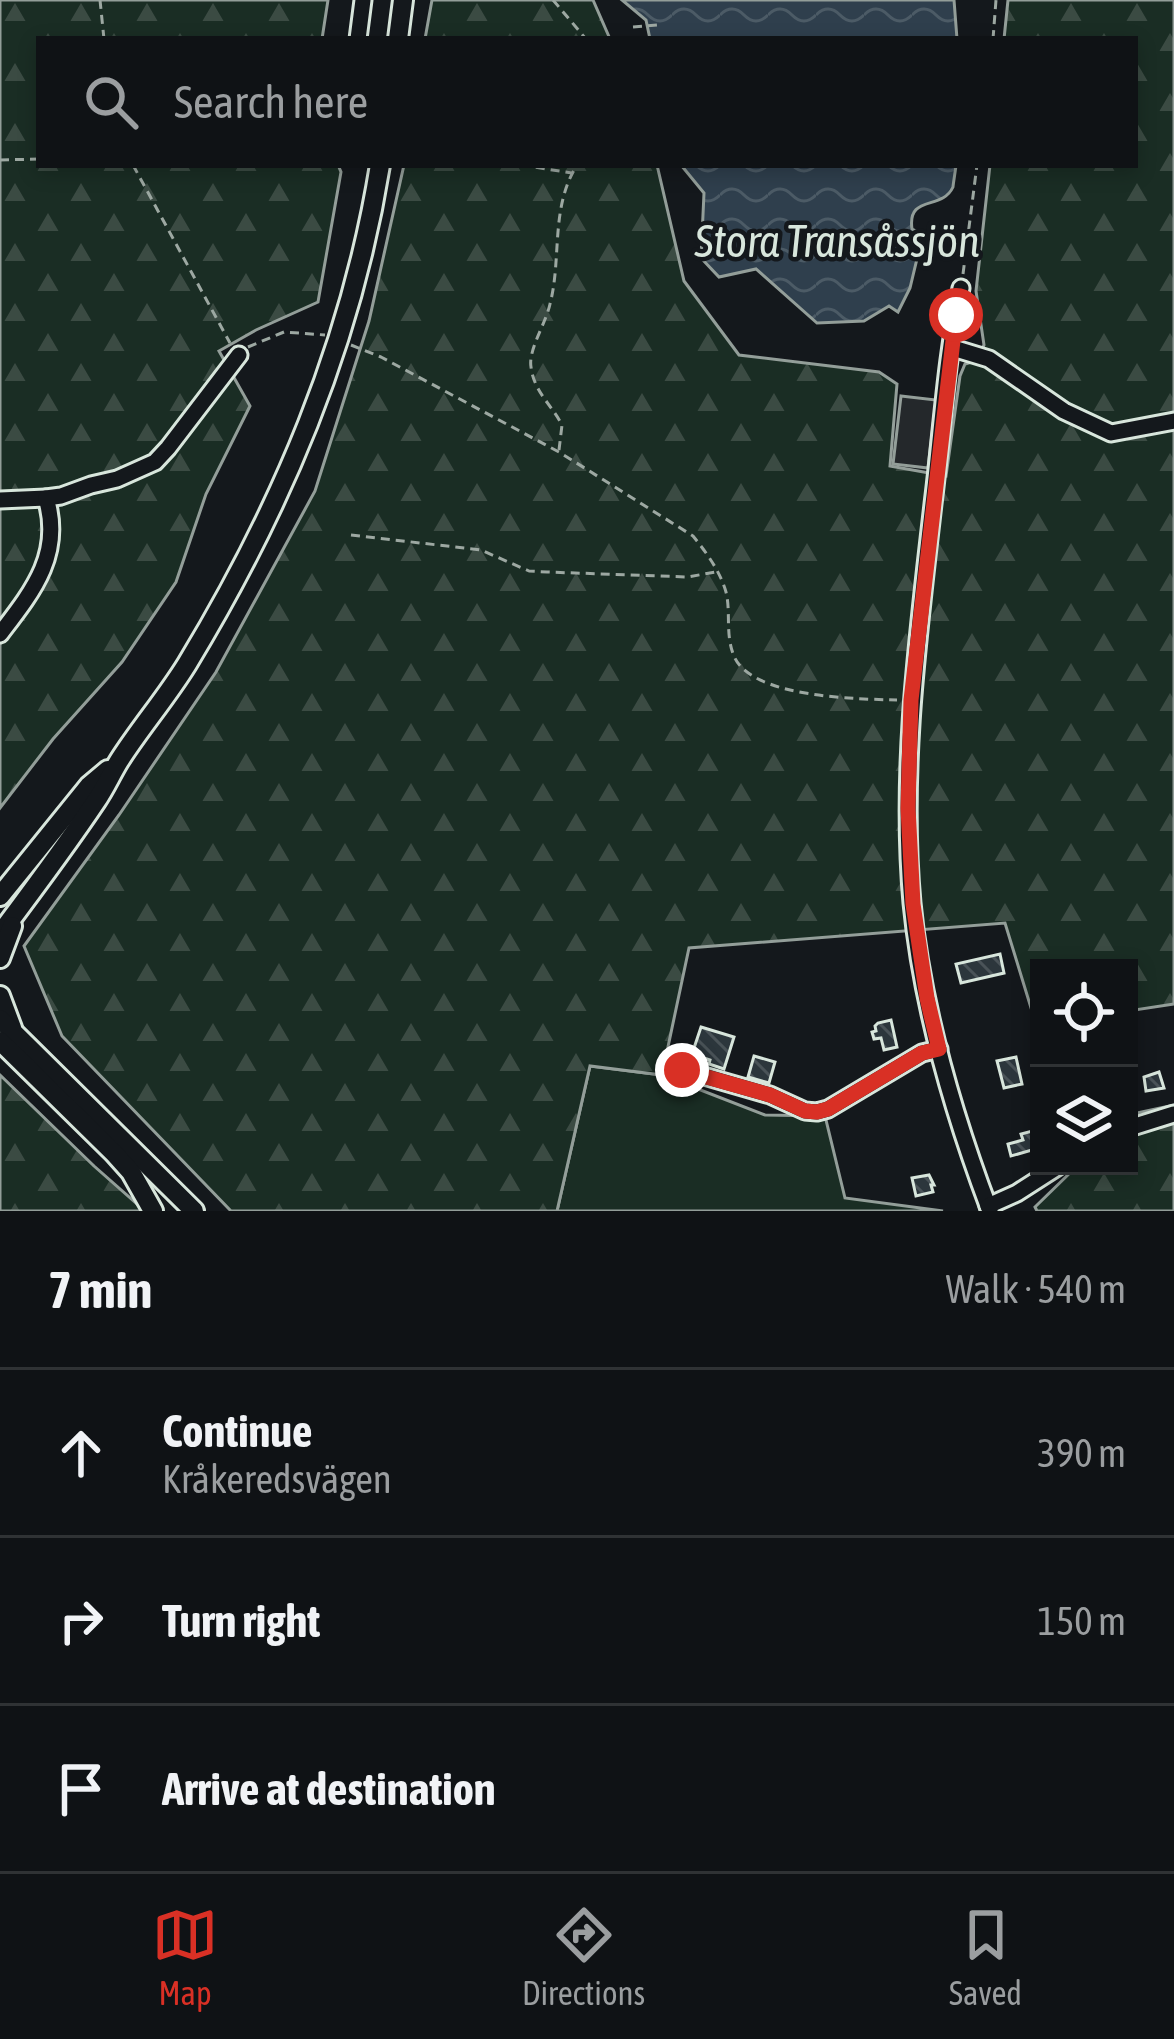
<!DOCTYPE html>
<meta charset="utf-8">
<style>
:root{--surface:#0f1215;--page:#181b1e;--text:#f1f3f6;--muted:#9b9ea0;--line:#2f3234;--accent:#d93025}
body{margin:0;font-family:"Asap Condensed",sans-serif;background:var(--page);color:var(--text)}
.controls{position:absolute;right:36px;bottom:36px;display:grid;overflow:hidden;border-radius:0px;box-shadow:0 6px 18px #0003}
.controls button{width:108px;height:108px;display:grid;place-items:center;padding:0;border:0;border-bottom:3px solid var(--line);background:var(--surface);color:var(--text);font:60px sans-serif}
.stop{position:absolute;width:36px;height:36px;margin:-27px;border:9px solid #d93025;border-radius:50%;background:#fff}
.stop.end{background:#d93025;border-color:#fff;box-shadow:0 3px 12px #0008}
.list{margin:0;padding:0;list-style:none}
h2{display:flex;justify-content:space-between;align-items:center;height:156px;margin:0;padding:0 48px;font-size:51px}
h2 small{font-size:39px;font-weight:400;color:var(--muted)}
.list li{display:grid;grid-template-columns:78px 1fr auto;gap:36px;align-items:center;box-sizing:border-box;height:168px;padding:0 48px;border-top:3px solid var(--line)}
.list b{display:block;font-size:45px;white-space:nowrap}
.list p{margin:0;font-size:39px;white-space:nowrap;color:var(--muted)}
.list em{font-size:39px;font-style:normal;color:var(--muted)}
.icon{flex:none;width:66px;height:66px;fill:none;stroke:currentColor;stroke-width:2;stroke-linecap:round;stroke-linejoin:round}
.map{position:relative;flex:none;width:1174px;height:1211px;overflow:hidden}
.search{position:absolute;background:var(--surface);box-shadow:0 6px 18px #0003;left:36px;right:36px;top:36px;height:132px;display:flex;align-items:center;gap:30px;box-sizing:border-box;padding:0 42px;border-radius:0px;color:var(--muted);font-size:45px}
.sheet{height:660px;background:var(--surface)}
nav{display:flex;justify-content:space-around;align-items:center;box-sizing:border-box;height:168px;border-top:3px solid var(--line);background:var(--surface);font-size:33px;color:var(--muted)}
nav a{display:grid;justify-items:center;gap:6px}
nav .on{color:var(--accent)}
.map>svg:first-child{display:block}
.green{fill:#1a2d24;stroke:#939e99;stroke-width:3}
.forest{fill:url(#forest-firs);stroke:#939e99;stroke-width:3}
.parking{fill:#24282b;stroke:#939e99;stroke-width:3}
.water{fill:url(#water-waves);stroke:#939e99;stroke-width:3}
.building{fill:url(#building-back-hatch);stroke:#d8e6dc;stroke-width:3}
.lines{fill:none;stroke-linecap:round;stroke-linejoin:round}
.minor-casing{stroke:#d8e6dc;stroke-width:21}
.major-casing{stroke:#d8e6dc;stroke-width:24}
.path{stroke:#9da8a2;stroke-width:3;stroke-dasharray:9 6;stroke-linecap:butt}
.minor{stroke:#14181c;stroke-width:15}
.major{stroke:#14181c;stroke-width:18}
.route{stroke:#d93025;stroke-width:15}
.labels{text-anchor:middle;stroke-width:9;stroke-linejoin:round;paint-order:stroke}
.water-label{font-size:45px;font-style:italic;fill:#d8e6dc;stroke:#14181c}
</style>
<div class="map">
<svg width="1174" height="1211" viewBox="0 0 1174 1211">
<defs>
<pattern id="forest-firs" width="22" height="20" patternUnits="userSpaceOnUse" patternTransform="scale(3)"><rect width="22" height="20" fill="#1a2d24"/><path d="M5 1l3.5 6h-7zM16 11l3.5 6h-7z" fill="#3b4b43"/></pattern>
<pattern id="water-waves" width="16" height="10" patternUnits="userSpaceOnUse" patternTransform="scale(3)"><rect width="16" height="10" fill="#2f3f4d"/><path d="M0 5q4-4 8 0t8 0" fill="none" stroke="#4c5b66"/></pattern>
<pattern id="building-back-hatch" width="6" height="6" patternUnits="userSpaceOnUse" patternTransform="scale(3)"><rect width="6" height="6" fill="#2c363c"/><path d="M-1 5l2 2M0 0l6 6M5-1l2 2" fill="none" stroke="#4a5358"/></pattern>
</defs>
<rect width="100%" height="100%" fill="#14181c"/>
<path class="green" d="M 590,1066 L 662,1075 L 765,1115 L 825,1116 L 845,1198 L 943,1211 L 557,1211 Z"/>
<g class="forest">
<path d="M 0,0 L 328,0 L 322,39 L 39,39 L 39,165 L 338,165 L 341,172 L 318,302 L 256,330 L 219,351 L 250,406 L 206,494 L 176,582 L 122,662 L 53,739 L 0,808 Z"/>
<path d="M 432,0 L 593,0 L 610,39 L 425,39 Z"/>
<path d="M 1008,0 L 1174,0 L 1174,1004 L 1134,1010 L 1129,1019 L 1129,968 L 1039,968 L 1039,1034 L 1005,923 L 689,948 L 662,1075 L 590,1066 L 557,1211 L 231,1211 L 62,1036 L 24,946 L 119,815 L 216,672 L 315,491 L 369,321 L 404,165 L 657,165 L 684,281 L 739,355 L 879,372 L 897,384 L 890,466 L 946,476 L 960,376 L 965,364 L 976,361 L 984,345 L 976,291 L 990,165 L 1135,165 L 1135,39 L 1004,39 Z"/>
<path d="M 0,1075 L 94,1166 L 145,1211 L 0,1211 Z"/>
<path d="M 1174,1105 L 1174,1211 L 1037,1211 L 1035,1207 L 1073,1170 L 1083,1166 L 1129,1166 L 1129,1120 L 1132,1114 Z"/>
</g>
<path class="parking" d="M 901,396 L 936,400 L 928,468 L 893,464 Z"/>
<g class="water">
<path d="M 622,0 L 954,0 L 957,39 L 650,39 L 646,20 Z"/>
<path d="M 681,165 L 956,165 C 956,167 953,185 953,187 C 942,211 907,194 912,229 L 922,234 L 921,242 L 910,288 L 898,312 L 889,306 L 864,321 L 817,323 L 756,269 L 719,277 L 701,258 L 704,193 Z"/>
</g>
<g class="building">
<path d="M 1000,954 L 1004,973 L 961,983 L 956,964 Z"/>
<path d="M 891,1020 L 897,1047 L 884,1050 L 881,1038 L 874,1039 L 872,1032 L 876,1031 L 875,1026 L 878,1023 Z"/>
<path d="M 701,1027 L 734,1037 L 724,1069 L 709,1064 L 710,1060 L 692,1054 Z"/>
<path d="M 754,1056 L 775,1062 L 769,1083 L 748,1077 Z"/>
<path d="M 1016,1057 L 1022,1084 L 1004,1088 L 997,1061 Z"/>
<path d="M 1159,1072 L 1164,1088 L 1146,1091 L 1144,1077 Z"/>
<path d="M 1036,1130 L 1039,1148 L 1011,1156 L 1008,1144 L 1023,1140 L 1021,1134 Z"/>
<path d="M 929,1175 L 934,1185 L 931,1185 L 933,1192 L 916,1196 L 912,1178 Z"/>
</g>
<g class="lines">
<defs>
<g id="minor">
<path d="M 358,39 L 363,0"/>
<path d="M 961,288 C 946,358 942,432 933,504 C 918,636 900,770 912,903 C 922,1007 953,1113 990,1211"/>
<path d="M 953,348 L 989,359 L 1064,411 L 1111,433 L 1174,421"/>
<path d="M 0,500 L 46,498"/>
<path d="M 0,634 C 33,591 63,554 46,498 L 61,496 L 91,485 L 117,479 L 155,462 L 168,448 L 239,355"/>
<path d="M 683,1070 L 770,1095 L 805,1111 L 817,1112 L 828,1109 L 922,1053 L 939,1049"/>
<path d="M 1129,1128 L 1174,1114"/>
<path d="M 988,1206 L 1017,1193 L 1059,1166"/>
</g>
<g id="major">
<path d="M 398,39 L 403,0"/>
<path d="M 0,896 L 89,786 L 108,770"/>
<path d="M 0,934 C 33,890 66,846 96,801 C 105,788 111,774 119,761 C 140,728 166,698 187,664 C 281,509 351,345 380,165"/>
<path d="M 0,958 L 12,926"/>
<path d="M 0,996 L 12,1028"/>
<path d="M 0,1019 L 194,1211"/>
<path d="M 0,1041 L 114,1153 L 131,1172 L 153,1211"/>
</g>
</defs>
<use href="#minor" class="minor-casing"/>
<use href="#major" class="major-casing"/>
<g class="path">
<path d="M 100,0 L 104,39"/>
<path d="M 553,0 L 586,39"/>
<path d="M 633,27 L 658,25"/>
<path d="M 993,39 L 996,0"/>
<path d="M 0,160 L 39,159"/>
<path d="M 133,165 L 230,343"/>
<path d="M 521,165 L 572,173"/>
<path d="M 963,274 L 977,165"/>
<path d="M 351,345 L 381,357 L 559,452 L 693,536 C 706,552 720,571 726,592 C 731,612 725,635 734,656 C 751,698 858,699 897,700"/>
<path d="M 248,347 L 284,332 L 325,335"/>
<path d="M 559,450 L 562,425 C 552,405 534,392 531,367 C 528,350 546,323 550,304 C 562,258 550,208 577,165"/>
<path d="M 351,535 L 481,550 L 529,571 L 547,572 L 688,577 L 715,572"/>
</g>
<use href="#minor" class="minor"/>
<use href="#major" class="major"/>
</g>
<g class="lines">
<path class="route" d="M 682,1070 L 770,1095 L 805,1111 L 817,1112 L 828,1109 L 922,1053 L 939,1049 L 927,998 L 913,904 L 908,808 L 911,700 L 956,315"/>
</g>
<g class="labels">
<g class="water-label">
<text x="837" y="257">Stora Transåssjön</text>
</g>
</g>
</svg>
<div class="controls">
<button><svg class="icon" aria-label="locate" viewBox="0 0 24 24"><circle cx="12" cy="12" r="6"/><path d="M12 2v4M12 18v4M2 12h4M18 12h4"/></svg></button>
<button><svg class="icon" aria-label="layers" viewBox="0 0 24 24"><path d="M12 4l9 5-9 5-9-5zM3 14l9 5 9-5"/></svg></button>
</div>
<div class="stop" style="left:956px;top:315px"></div>
<div class="stop end" style="left:682px;top:1070px"></div>
<div class="search"><svg class="icon" aria-label="search" viewBox="0 0 24 24"><circle cx="10" cy="10" r="6"/><path d="M15 15l6 6"/></svg>Search here</div>
</div>
<section class="sheet">
<h2>7 min<small>Walk · 540 m</small></h2>
<ul class="list">
<li><svg class="icon" aria-label="ahead" viewBox="0 0 24 24"><path d="M12 20V5M6 11l6-6 6 6"/></svg><div><b>Continue</b><p>Kråkeredsvägen</p></div><em>390 m</em></li>
<li><svg class="icon" aria-label="right" viewBox="0 0 24 24"><path d="M7 20v-9h11M14 6l5 5-5 5"/></svg><div><b>Turn right</b></div><em>150 m</em></li>
<li><svg class="icon" aria-label="arrive" viewBox="0 0 24 24"><path d="M6 21V4h12l-3 4 3 4H6"/></svg><div><b>Arrive at destination</b></div></li>
</ul>
</section>
<nav>
<a class="on"><svg class="icon" aria-label="map" viewBox="0 0 24 24"><path d="M3 6l6-2 6 2 6-2v14l-6 2-6-2-6 2zM9 4v14M15 6v14"/></svg>Map</a>
<a><svg class="icon" aria-label="directions" viewBox="0 0 24 24"><path d="M12 3l9 9-9 9-9-9zM9 14v-3h6M13 9l2 2-2 2"/></svg>Directions</a>
<a><svg class="icon" aria-label="saved" viewBox="0 0 24 24"><path d="M7 4h10v16l-5-4-5 4z"/></svg>Saved</a>
</nav>
